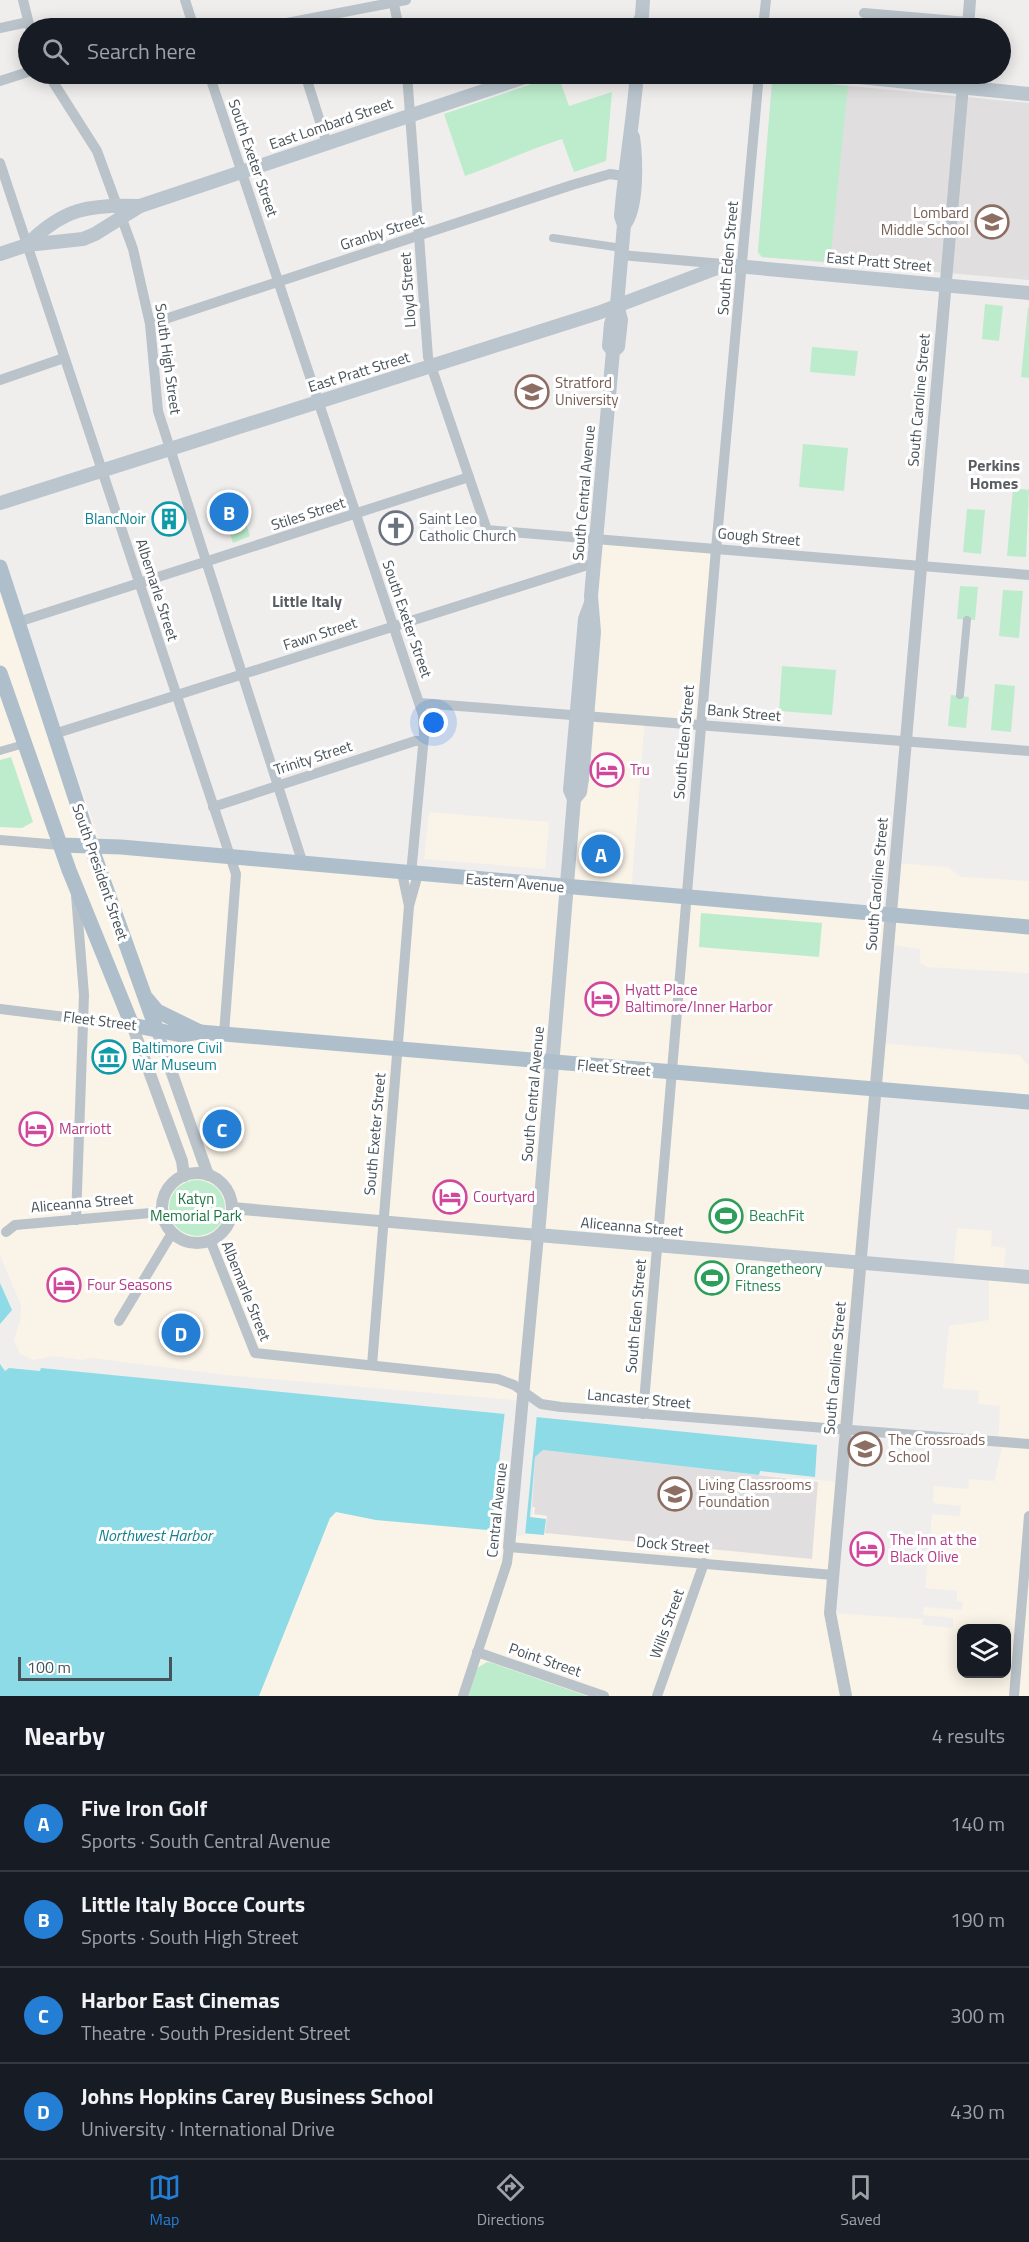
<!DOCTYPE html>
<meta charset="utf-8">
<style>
:root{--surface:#171b24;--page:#242831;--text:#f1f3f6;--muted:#9ea1a6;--line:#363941;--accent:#237ed4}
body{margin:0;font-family:"Titillium Web",sans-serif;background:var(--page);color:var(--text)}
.controls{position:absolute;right:18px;bottom:18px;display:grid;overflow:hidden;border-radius:12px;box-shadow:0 3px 15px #0003}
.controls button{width:54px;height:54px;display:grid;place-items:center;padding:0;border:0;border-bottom:2px solid var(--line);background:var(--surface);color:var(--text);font:30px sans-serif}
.scale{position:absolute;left:18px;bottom:15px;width:154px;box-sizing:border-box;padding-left:6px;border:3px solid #475259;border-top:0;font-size:16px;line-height:21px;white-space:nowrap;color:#475259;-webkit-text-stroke:4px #fff;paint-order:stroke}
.you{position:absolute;left:434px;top:723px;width:21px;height:21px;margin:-15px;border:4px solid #fff;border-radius:50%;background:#1a73e8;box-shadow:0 0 0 9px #1a73e833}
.badge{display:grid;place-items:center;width:39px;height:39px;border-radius:50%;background:var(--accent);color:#fff;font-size:20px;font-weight:700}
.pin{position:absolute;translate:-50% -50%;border:3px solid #fff;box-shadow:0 2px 6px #0006}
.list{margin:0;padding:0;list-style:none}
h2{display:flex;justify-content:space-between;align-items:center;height:78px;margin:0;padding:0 24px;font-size:26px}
h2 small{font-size:20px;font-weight:400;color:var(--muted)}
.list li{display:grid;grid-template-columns:39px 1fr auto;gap:18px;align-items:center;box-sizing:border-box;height:96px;padding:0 24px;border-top:2px solid var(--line)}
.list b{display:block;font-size:22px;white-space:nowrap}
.list p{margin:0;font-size:20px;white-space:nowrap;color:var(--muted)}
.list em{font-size:20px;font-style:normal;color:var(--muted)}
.icon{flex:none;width:33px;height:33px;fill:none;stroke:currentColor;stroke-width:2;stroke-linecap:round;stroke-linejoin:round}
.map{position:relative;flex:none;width:1029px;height:1696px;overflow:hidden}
.search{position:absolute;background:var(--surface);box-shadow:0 3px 15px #0003;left:18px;right:18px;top:18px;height:66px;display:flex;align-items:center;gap:15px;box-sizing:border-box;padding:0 21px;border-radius:33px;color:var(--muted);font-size:22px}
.sheet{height:462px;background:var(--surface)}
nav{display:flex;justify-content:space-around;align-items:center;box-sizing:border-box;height:84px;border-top:2px solid var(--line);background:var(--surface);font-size:16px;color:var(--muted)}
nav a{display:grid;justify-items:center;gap:3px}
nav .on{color:var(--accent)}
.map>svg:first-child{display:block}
.commercial{fill:#faf3e7;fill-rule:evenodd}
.education{fill:#e1dedf}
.green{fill:#bdeccc}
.water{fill:#8ddbe6}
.pier{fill:#f0eded}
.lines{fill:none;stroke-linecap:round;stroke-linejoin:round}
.pedestrian{stroke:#b9c3c9;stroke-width:8}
.minor{stroke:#b9c3c9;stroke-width:10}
.tertiary{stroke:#b9c3c9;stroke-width:12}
.secondary{stroke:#bac5ce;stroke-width:14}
.primary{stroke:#aebfcb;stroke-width:15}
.labels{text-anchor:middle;stroke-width:6;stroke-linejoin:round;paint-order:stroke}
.street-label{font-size:15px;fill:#475259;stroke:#fff}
.education-label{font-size:15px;fill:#785e54;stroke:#fff;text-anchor:start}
.culture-label{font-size:15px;fill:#0d838f;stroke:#fff;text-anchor:end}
.worship-label{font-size:15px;fill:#5b616d;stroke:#fff;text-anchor:start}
.hotel-label{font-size:15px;fill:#b23c85;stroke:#fff;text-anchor:start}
.park-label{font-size:15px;fill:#1c7642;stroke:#fff}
.leisure-label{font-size:15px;fill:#27864d;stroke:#fff;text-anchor:start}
.neighbourhood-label{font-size:16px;font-weight:bold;fill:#5a5e62;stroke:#fff}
.water-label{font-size:16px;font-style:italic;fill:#148191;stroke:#fff}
</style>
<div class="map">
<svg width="1029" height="1696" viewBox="0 0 1029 1696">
<rect width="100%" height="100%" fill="#f0eded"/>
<g class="commercial">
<path d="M 597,541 L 717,550 L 703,722 L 645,717 L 631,893 L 888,915 L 893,863 L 948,867 L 961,877 L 1029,881 L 1029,973 L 927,967 L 920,962 L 920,949 L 886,944 L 878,1043 L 1019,1055 L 1029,1066 L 1029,1103 L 875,1090 L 845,1429 L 225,1375 L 93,1358 L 82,1360 L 53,1356 L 33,1360 L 20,1354 L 14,1340 L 20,1321 L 21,1305 L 0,1255 L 0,564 L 102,846 L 568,887 Z"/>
<path d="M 429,812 L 549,822 L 545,869 L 424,859 Z"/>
<path d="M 957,1228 L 992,1231 L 991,1246 L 1006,1248 L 1003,1276 L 1029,1278 L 1029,1696 L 259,1696 L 329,1518 L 336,1512 L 376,1520 L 530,1534 L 539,1454 L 840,1482 L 830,1613 L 923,1619 L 922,1625 L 953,1628 L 953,1618 L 923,1615 L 924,1607 L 962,1610 L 963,1602 L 957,1601 L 957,1591 L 925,1588 L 932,1514 L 960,1516 L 961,1506 L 933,1503 L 934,1486 L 968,1489 L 969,1479 L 994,1481 L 1003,1444 L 998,1444 L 1000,1406 L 978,1404 L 979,1391 L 943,1388 L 949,1326 L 989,1320 L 989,1275 L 953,1272 ZM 962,1628 L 1006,1628 L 1006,1674 L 962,1674 Z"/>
</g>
<g class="education">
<path d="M 776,79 L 1029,103 L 1029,280 L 762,257 L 758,252 L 772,83 Z"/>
<path d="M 543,1450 L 818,1482 L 812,1559 L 545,1533 L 547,1516 L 534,1514 L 535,1507 L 532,1507 L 535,1457 Z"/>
</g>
<g class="green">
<path d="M 558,75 L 569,106 L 612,92 L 606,161 L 574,172 L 562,139 C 528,150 498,164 465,176 L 444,114 Z"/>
<path d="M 776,79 L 848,86 L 830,262 L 762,257 L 758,252 L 772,83 Z"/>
<path d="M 985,304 L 1003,306 L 999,341 L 982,339 Z"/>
<path d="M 1028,307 L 1029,308 L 1029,378 L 1021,377 Z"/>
<path d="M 812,347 L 858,351 L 855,376 L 810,372 Z"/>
<path d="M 803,444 L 848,448 L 844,491 L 799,487 Z"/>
<path d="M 1013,488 L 1029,490 L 1026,557 L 1007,556 Z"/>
<path d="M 235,491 L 250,536 L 233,543 L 218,496 Z"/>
<path d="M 967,509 L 985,510 L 981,554 L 963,552 Z"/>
<path d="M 960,586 L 978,587 L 975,620 L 957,619 Z"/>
<path d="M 1003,590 L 1023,591 L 1019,638 L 999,636 Z"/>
<path d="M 782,666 L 836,670 L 832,715 L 779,711 Z"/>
<path d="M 995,684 L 1015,686 L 1011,732 L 991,730 Z"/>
<path d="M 951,695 L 969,697 L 966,728 L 948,726 Z"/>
<path d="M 11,757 L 33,822 L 22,828 L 0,827 L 0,760 Z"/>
<path d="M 701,913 L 822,923 L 819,957 L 699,947 Z"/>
<circle cx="197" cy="1208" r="28"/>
<path d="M 487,1662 L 492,1663 L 587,1696 L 468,1696 L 477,1668 Z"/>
</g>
<g class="water">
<path d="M 0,1283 L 12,1310 L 0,1324 Z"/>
<path d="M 0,1364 L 5,1371 L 9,1368 L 40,1371 L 41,1368 L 817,1445 L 815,1477 L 760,1471 L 759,1475 L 543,1450 L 535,1457 L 530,1517 L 546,1519 L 544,1535 L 376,1520 L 336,1512 L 330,1518 L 259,1696 L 0,1696 Z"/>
</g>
<path class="pier" d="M 505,1410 L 537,1414 L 525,1535 L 519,1536 L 491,1534 Z"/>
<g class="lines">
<g class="pedestrian">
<path d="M 553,238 L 622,248"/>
<path d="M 960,695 L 967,620"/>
<path d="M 0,751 L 24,744"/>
</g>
<g class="minor">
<path d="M 23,0 L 30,28"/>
<path d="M 185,0 L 194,28"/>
<path d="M 393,0 L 399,28"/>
<path d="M 864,13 L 968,22"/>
<path d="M 0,28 L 28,22"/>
<path d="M 261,28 L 406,0"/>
<path d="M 763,28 L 766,0"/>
<path d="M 48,74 L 97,151 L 133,249 L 150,324 L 158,411 L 303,864"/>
<path d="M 209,74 L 423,715 L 424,736 L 411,874"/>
<path d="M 305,74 L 327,144"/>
<path d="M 407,74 L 428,357 L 487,530 L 1029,575"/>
<path d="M 0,81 L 28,72"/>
<path d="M 0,163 L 236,874 L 224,1034"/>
<path d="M 621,255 L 723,264"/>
<path d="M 150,324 L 572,185 L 610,174 L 624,176"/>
<path d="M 0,380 L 64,358"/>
<path d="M 18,622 L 469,477"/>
<path d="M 420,703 L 1029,751"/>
<path d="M 54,734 L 594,563"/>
<path d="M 213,807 L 415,741 L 423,741"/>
<path d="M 0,840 L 60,845"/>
<path d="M 402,873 L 409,906"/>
<path d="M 0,1009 L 132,1025"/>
<path d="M 76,1220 L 84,995 L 76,895"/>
<path d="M 6,1232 L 15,1225 L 162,1212"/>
<path d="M 210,1240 L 255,1353 L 498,1379 L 514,1385 L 541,1404 L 561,1407 L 1029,1444"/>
<path d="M 119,1321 L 172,1233"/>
<path d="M 372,1365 L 409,906 L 418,874"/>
<path d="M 643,1414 L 716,549 L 759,74"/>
<path d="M 477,1652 L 604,1696"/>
<path d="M 463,1696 L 507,1563 L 509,1547 L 833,1575"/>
<path d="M 657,1696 L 704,1563"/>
<path d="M 1014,1696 L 1029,1516"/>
</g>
<g class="tertiary">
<path d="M 968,28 L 970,0"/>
<path d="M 132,1025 L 182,1161 L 184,1176"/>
<path d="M 156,1028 L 208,1175"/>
<circle cx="197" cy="1208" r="35"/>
<path d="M 232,1208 L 538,1235 L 509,1547"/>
<path d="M 846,1696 L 830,1613 L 964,74"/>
</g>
<g class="secondary">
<path d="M 637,28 L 642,16 L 643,0"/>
<path d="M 829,74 L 1029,94"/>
<path d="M 624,225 C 638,209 636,157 633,137"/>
<path d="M 27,245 C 63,208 90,204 140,206"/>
<path d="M 0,254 L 27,245 L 83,239 L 95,234 L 140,206 L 534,74"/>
<path d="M 613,351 L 609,346 L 611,324 L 617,305 L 624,225 L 621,216 C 625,168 633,122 637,74"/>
<path d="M 0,503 L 598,313 L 725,265 L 1029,293"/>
<path d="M 591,603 L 585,619 L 570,790 L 574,799 L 538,1235 L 1029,1277"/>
<path d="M 574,799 L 580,792 L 582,779 L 594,632 L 591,596 L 613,351 L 618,347 L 621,320 L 617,305"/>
</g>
<g class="primary">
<path d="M 0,567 L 91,846 L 156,1028"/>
<path d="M 0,673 L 69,870 L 132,1025 L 181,1035 L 200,1032 L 1029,1102"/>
<path d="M 60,845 L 121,847 L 1029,927"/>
<path d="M 147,999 L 157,1011 L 200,1032"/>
</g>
</g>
<defs>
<symbol id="school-ring" viewBox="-11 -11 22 22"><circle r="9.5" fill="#fff" stroke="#8d6e63" stroke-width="1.5"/><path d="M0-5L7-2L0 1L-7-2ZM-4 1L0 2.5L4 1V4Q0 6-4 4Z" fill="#8d6e63"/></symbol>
<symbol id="university-ring" viewBox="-11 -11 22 22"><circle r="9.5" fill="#fff" stroke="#8d6e63" stroke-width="1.5"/><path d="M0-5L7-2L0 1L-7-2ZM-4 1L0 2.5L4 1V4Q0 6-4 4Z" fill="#8d6e63"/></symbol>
<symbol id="building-ring" viewBox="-11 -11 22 22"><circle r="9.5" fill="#fff" stroke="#0f9aa8" stroke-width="1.5"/><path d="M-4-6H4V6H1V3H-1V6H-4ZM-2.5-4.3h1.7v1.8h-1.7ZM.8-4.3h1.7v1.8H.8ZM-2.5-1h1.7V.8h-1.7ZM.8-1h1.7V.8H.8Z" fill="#0f9aa8"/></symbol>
<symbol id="church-ring" viewBox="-11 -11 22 22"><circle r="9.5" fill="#fff" stroke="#6b7280" stroke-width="1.5"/><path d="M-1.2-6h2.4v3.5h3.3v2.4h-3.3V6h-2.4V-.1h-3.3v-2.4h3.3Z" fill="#6b7280"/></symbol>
<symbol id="hotel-ring" viewBox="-11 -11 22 22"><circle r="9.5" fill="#fff" stroke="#d1479c" stroke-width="1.5"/><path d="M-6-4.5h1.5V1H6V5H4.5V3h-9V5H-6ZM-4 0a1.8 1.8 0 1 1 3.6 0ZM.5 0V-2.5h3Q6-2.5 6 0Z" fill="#d1479c"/></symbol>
<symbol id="museum-ring" viewBox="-11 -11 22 22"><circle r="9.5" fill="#fff" stroke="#0f9aa8" stroke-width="1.5"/><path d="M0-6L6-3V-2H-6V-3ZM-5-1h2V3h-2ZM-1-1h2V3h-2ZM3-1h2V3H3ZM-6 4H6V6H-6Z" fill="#0f9aa8"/></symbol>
<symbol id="stadium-ring" viewBox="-11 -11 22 22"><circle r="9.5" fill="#fff" stroke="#2e9e5b" stroke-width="1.5"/><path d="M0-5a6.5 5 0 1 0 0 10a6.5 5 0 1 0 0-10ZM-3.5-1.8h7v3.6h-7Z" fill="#2e9e5b"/></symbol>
</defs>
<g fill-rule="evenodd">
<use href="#school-ring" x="973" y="203" width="38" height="38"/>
<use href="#university-ring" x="513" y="373" width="38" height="38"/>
<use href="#building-ring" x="150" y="500" width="38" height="38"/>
<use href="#church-ring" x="377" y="509" width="38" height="38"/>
<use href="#hotel-ring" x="588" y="751" width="38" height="38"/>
<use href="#hotel-ring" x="583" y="980" width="38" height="38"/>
<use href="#museum-ring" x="90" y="1038" width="38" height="38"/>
<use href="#hotel-ring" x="17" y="1110" width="38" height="38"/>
<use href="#hotel-ring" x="431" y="1178" width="38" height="38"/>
<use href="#stadium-ring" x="707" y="1197" width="38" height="38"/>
<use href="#stadium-ring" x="693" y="1259" width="38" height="38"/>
<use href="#hotel-ring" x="45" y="1266" width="38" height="38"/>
<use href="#school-ring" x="846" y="1430" width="38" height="38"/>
<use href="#school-ring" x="656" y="1475" width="38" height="38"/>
<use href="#hotel-ring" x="848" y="1530" width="38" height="38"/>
</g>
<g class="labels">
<g class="street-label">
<text transform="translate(331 124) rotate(-19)" y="5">East Lombard Street</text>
<text transform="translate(253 158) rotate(71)" y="5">South Exeter Street</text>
<text transform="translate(382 232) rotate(-18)" y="5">Granby Street</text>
<text transform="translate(728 258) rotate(-85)" y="5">South Eden Street</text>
<text transform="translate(879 262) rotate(5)" y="5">East Pratt Street</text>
<text transform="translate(408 290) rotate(-94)" y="5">Lloyd Street</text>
<text transform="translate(168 359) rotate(82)" y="5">South High Street</text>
<text transform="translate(359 372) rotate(-17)" y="5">East Pratt Street</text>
<text transform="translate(919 400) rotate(-85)" y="5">South Caroline Street</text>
<text transform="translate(584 493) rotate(-85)" y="5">South Central Avenue</text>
<text transform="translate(308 514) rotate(-18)" y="5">Stiles Street</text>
<text transform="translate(759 537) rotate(5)" y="5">Gough Street</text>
<text transform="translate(157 590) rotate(72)" y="5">Albemarle Street</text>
<text transform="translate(407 619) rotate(71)" y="5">South Exeter Street</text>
<text transform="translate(320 634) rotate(-18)" y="5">Fawn Street</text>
<text transform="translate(744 713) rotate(5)" y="5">Bank Street</text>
<text transform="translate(684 742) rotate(-85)" y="5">South Eden Street</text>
<text transform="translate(313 758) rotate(-18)" y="5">Trinity Street</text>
<text transform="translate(100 872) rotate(71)" y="5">South President Street</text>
<text transform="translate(515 883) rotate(5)" y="5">Eastern Avenue</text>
<text transform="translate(877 884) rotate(-85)" y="5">South Caroline Street</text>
<text transform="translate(100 1021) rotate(7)" y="5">Fleet Street</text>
<text transform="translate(614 1068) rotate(5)" y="5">Fleet Street</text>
<text transform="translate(533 1094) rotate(-85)" y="5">South Central Avenue</text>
<text transform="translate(375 1134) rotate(-85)" y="5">South Exeter Street</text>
<text transform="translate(82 1203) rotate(-5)" y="5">Aliceanna Street</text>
<text transform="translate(632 1227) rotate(5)" y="5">Aliceanna Street</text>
<text transform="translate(246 1291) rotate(68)" y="5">Albemarle Street</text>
<text transform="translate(636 1316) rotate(-85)" y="5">South Eden Street</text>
<text transform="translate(835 1368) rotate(-85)" y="5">South Caroline Street</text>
<text transform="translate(639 1399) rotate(5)" y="5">Lancaster Street</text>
<text transform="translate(497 1510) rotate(-84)" y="5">Central Avenue</text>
<text transform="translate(673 1545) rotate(5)" y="5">Dock Street</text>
<text transform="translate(667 1624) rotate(-70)" y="5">Wills Street</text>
<text transform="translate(545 1660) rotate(19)" y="5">Point Street</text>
</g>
<g class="education-label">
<text x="969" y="218" text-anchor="end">Lombard<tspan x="969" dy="17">Middle School</tspan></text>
<text x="555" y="388">Stratford<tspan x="555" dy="17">University</tspan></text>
<text x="888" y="1445">The Crossroads<tspan x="888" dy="17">School</tspan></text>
<text x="698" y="1490">Living Classrooms<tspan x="698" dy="17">Foundation</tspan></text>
</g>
<g class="culture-label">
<text x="146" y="524">BlancNoir</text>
<text x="132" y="1053" text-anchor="start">Baltimore Civil<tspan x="132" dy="17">War Museum</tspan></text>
</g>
<g class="worship-label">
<text x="419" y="524">Saint Leo<tspan x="419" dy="17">Catholic Church</tspan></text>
</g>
<g class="hotel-label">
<text x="630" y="775">Tru</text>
<text x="625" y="995">Hyatt Place<tspan x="625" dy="17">Baltimore/Inner Harbor</tspan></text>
<text x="59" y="1134">Marriott</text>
<text x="473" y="1202">Courtyard</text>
<text x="87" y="1290">Four Seasons</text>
<text x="890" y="1545">The Inn at the<tspan x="890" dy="17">Black Olive</tspan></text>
</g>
<g class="park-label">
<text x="196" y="1204">Katyn<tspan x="196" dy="17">Memorial Park</tspan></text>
</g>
<g class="leisure-label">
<text x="749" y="1221">BeachFit</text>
<text x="735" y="1274">Orangetheory<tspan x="735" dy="17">Fitness</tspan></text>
</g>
<g class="neighbourhood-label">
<text x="994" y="471">Perkins<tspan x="994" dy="18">Homes</tspan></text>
<text x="307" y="607">Little Italy</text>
</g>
<g class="water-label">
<text x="155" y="1541">Northwest Harbor</text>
</g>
</g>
</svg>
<div class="controls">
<button><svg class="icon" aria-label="layers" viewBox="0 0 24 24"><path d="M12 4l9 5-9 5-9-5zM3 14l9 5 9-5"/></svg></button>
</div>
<div class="scale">100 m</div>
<div class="you"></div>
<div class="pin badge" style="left:601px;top:854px">A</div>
<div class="pin badge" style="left:229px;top:512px">B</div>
<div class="pin badge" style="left:222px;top:1129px">C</div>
<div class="pin badge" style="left:181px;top:1333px">D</div>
<div class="search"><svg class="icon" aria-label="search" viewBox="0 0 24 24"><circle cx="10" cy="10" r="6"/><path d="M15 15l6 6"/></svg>Search here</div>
</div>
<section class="sheet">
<h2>Nearby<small>4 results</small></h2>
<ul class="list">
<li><span class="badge">A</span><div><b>Five Iron Golf</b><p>Sports · South Central Avenue</p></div><em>140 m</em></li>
<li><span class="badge">B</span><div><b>Little Italy Bocce Courts</b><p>Sports · South High Street</p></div><em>190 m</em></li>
<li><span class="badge">C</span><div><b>Harbor East Cinemas</b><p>Theatre · South President Street</p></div><em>300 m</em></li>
<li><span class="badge">D</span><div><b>Johns Hopkins Carey Business School</b><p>University · International Drive</p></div><em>430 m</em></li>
</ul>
</section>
<nav>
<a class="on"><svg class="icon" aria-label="map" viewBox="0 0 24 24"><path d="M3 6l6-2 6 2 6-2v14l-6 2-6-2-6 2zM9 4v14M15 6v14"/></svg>Map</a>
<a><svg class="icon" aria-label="directions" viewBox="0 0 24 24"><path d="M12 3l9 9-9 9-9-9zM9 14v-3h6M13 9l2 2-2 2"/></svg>Directions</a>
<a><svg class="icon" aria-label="saved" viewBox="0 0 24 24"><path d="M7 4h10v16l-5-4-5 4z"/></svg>Saved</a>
</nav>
